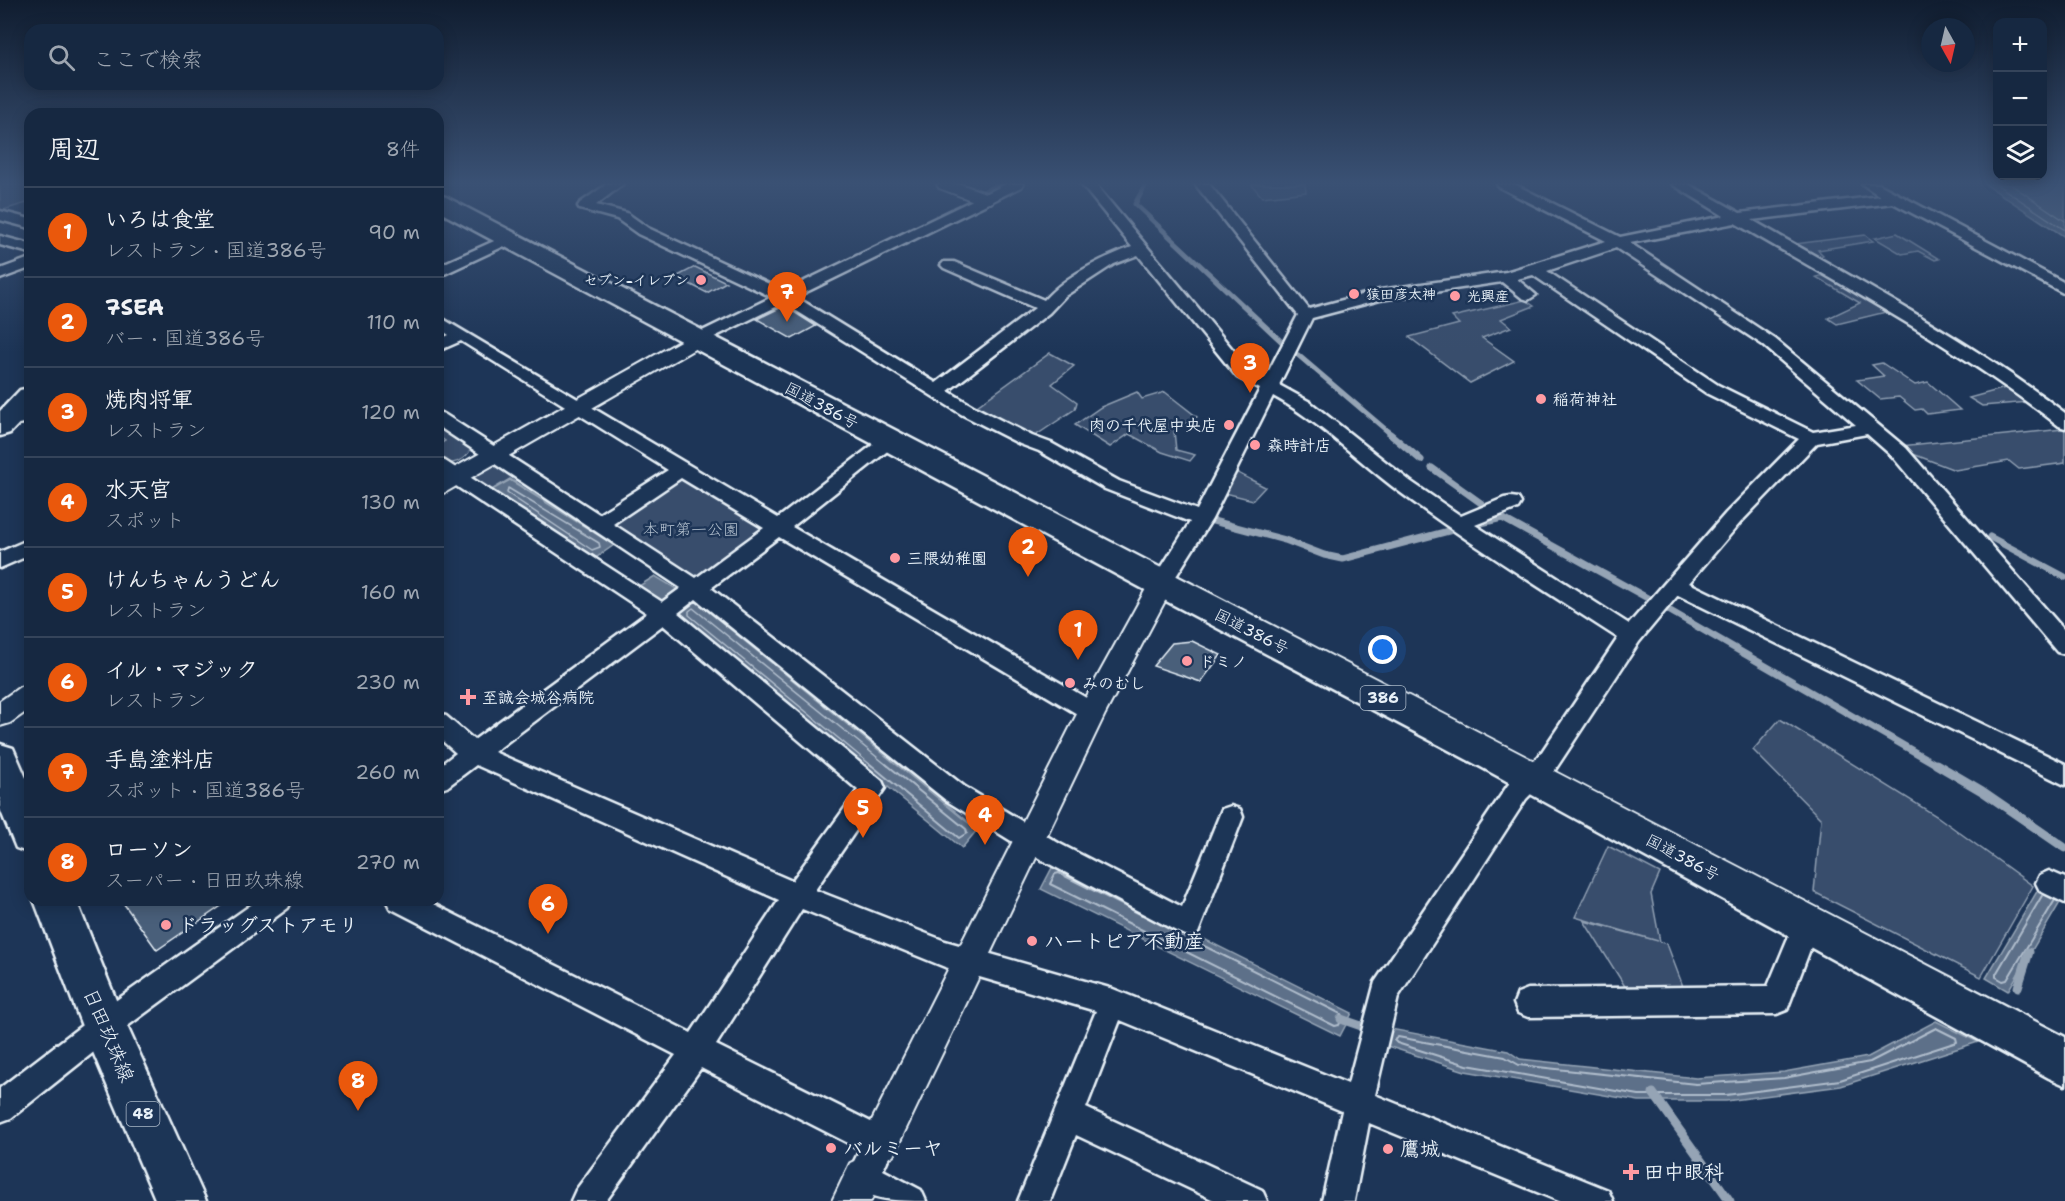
<!DOCTYPE html>
<html lang="ja">
<meta charset="utf-8">
<style>
:root{--surface:#162841;--page:#1f3048;--text:#f1f3f6;--muted:#9ea6b1;--line:#35445a;--accent:#ea580c}
body{margin:0;font-family:"Shantell Sans","Klee One",sans-serif;background:var(--page);color:var(--text)}
.controls{position:absolute;right:18px;top:18px;display:grid;overflow:hidden;border-radius:12px;box-shadow:0 3px 15px #0003}
.controls button{width:54px;height:54px;display:grid;place-items:center;padding:0;border:0;border-bottom:2px solid var(--line);background:var(--surface);color:var(--text);font:30px sans-serif}
.compass{position:absolute;left:1921px;top:18px;width:54px;height:54px;border-radius:50%;background:var(--surface);box-shadow:0 3px 15px #0003;rotate:172deg}
.you{position:absolute;left:1383px;top:650px;width:21px;height:21px;margin:-15px;border:4px solid #fff;border-radius:50%;background:#1a73e8;box-shadow:0 0 0 9px #1a73e833}
.badge{display:grid;place-items:center;width:39px;height:39px;border-radius:50%;background:var(--accent);color:#fff;font-size:20px;font-weight:700}
.pin{position:absolute;translate:-50% -50px;filter:drop-shadow(0 2px 3px #0008)}
.pin::after{content:'';position:absolute;top:32px;width:21px;height:18px;background:inherit;clip-path:polygon(0 0,100% 0,50% 100%)}
.list{margin:0;padding:0;list-style:none}
h2{display:flex;justify-content:space-between;align-items:center;height:78px;margin:0;padding:0 24px;font-size:26px}
h2 small{font-size:20px;font-weight:400;color:var(--muted)}
.list li{display:grid;grid-template-columns:39px 1fr auto;gap:18px;align-items:center;box-sizing:border-box;height:90px;padding:0 24px;border-top:2px solid var(--line)}
.list b{display:block;font-size:22px;white-space:nowrap}
.list p{margin:0;font-size:20px;white-space:nowrap;color:var(--muted)}
.list em{font-size:20px;font-style:normal;color:var(--muted)}
.icon{flex:none;width:33px;height:33px;fill:none;stroke:currentColor;stroke-width:2;stroke-linecap:round;stroke-linejoin:round}
.map{position:relative;flex:none;width:2065px;height:1201px;overflow:hidden}
.search{position:absolute;background:var(--surface);box-shadow:0 3px 15px #0003;left:24px;top:24px;width:420px;height:66px;display:flex;align-items:center;gap:15px;box-sizing:border-box;padding:0 21px;border-radius:18px;color:var(--muted);font-size:22px}
.panel{position:absolute;background:var(--surface);box-shadow:0 3px 15px #0003;left:24px;top:108px;width:420px;height:798px;border-radius:18px}
.map>svg:first-child{display:block}
.green{fill:#374d6c;stroke:#909fb2;stroke-width:1.5}
.water{fill:#5d7089;stroke:#95a4b5;stroke-width:1.5}
.lines{fill:none;stroke-linecap:round;stroke-linejoin:round}
.shore-far1{stroke:#b0bdcc;stroke-width:1.5}
.shore{stroke:#b0bdcc;stroke-width:2}
.stream-far2{stroke:#95a4b5;stroke-width:5}
.stream-far1{stroke:#95a4b5;stroke-width:7}
.stream{stroke:#95a4b5;stroke-width:9}
.building{fill:#495e7a;stroke:#e8f1f8;stroke-width:1.5}
.minor-casing{stroke:#e8f1f8;stroke-width:5}
.tertiary-casing{stroke:#e8f1f8;stroke-width:4}
.primary-casing{stroke:#e8f1f8;stroke-width:5}
.trunk-casing{stroke:#e8f1f8;stroke-width:5}
.minor{fill:#1d3557;fill-rule:evenodd}
.tertiary{fill:#1d3557;fill-rule:evenodd}
.primary{fill:#1d3557;fill-rule:evenodd}
.trunk{fill:#1d3557;fill-rule:evenodd}
.poi-dot{fill:#ff9aa2;stroke:#1d3557;stroke-width:2}
.labels{text-anchor:middle;stroke-width:5;stroke-linejoin:round;paint-order:stroke}
.far-poi-label{font-size:14px;font-weight:bold;fill:#e8f1f8;stroke:#1d3557;text-anchor:start}
.shield{fill:#1d3557;stroke:#abb9c8;stroke-width:1.5}
.shield-label{font-size:15px;font-weight:bold;fill:#e8f1f8}
.poi-label{font-size:16px;font-weight:bold;fill:#e8f1f8;stroke:#1d3557;text-anchor:start}
.street-label{font-size:16px;fill:#e8f1f8;stroke:#1d3557}
.park-label{font-size:16px;fill:#b3c0ce;stroke:#1d3557}
.near-poi-label{font-size:20px;font-weight:bold;fill:#e8f1f8;stroke:#1d3557;text-anchor:start}
.near-street-label{font-size:20px;fill:#e8f1f8;stroke:#1d3557}
</style>
<div class="map">
<svg width="2065" height="1201" viewBox="0 0 2065 1201">
<rect width="100%" height="100%" fill="#1d3557"/>
<filter id="ink" filterUnits="userSpaceOnUse"><feTurbulence type="fractalNoise" baseFrequency=".0167" numOctaves="2"/><feDisplacementMap in="SourceGraphic" scale="12" xChannelSelector="R" yChannelSelector="G"/><feConvolveMatrix kernelMatrix="1 2 1 2 8 2 1 2 1" color-interpolation-filters="sRGB"/></filter>
<g filter="url(#ink)">
<g class="green">
<path d="M 0,184 L 30,184 L 30,202 L 0,211 Z"/>
<path d="M 1251,184 L 1305,184 L 1306,192 L 1262,197 Z"/>
<path d="M 1897,233 L 1939,259 L 1935,260 L 1918,251 L 1902,254 L 1875,238 Z"/>
<path d="M 1865,235 L 1873,241 L 1818,250 L 1823,255 L 1817,258 L 1795,244 Z"/>
<path d="M 1828,274 L 1890,311 L 1837,324 L 1828,318 L 1860,303 L 1816,277 Z"/>
<path d="M 1525,300 L 1534,306 L 1501,319 L 1511,327 L 1482,338 L 1514,361 L 1470,383 L 1409,337 L 1459,324 L 1452,317 Z"/>
<path d="M 1050,353 L 1074,366 L 1052,384 L 1077,402 L 1075,409 L 1032,438 L 973,409 Z"/>
<path d="M 1882,363 L 1915,385 L 1928,382 L 1960,410 L 1927,414 L 1922,409 L 1915,410 L 1899,397 L 1880,399 L 1857,380 L 1884,376 L 1872,365 Z"/>
<path d="M 2009,387 L 2030,402 L 1982,406 L 1969,398 Z"/>
<path d="M 1137,392 L 1142,399 L 1165,392 L 1197,417 L 1174,431 L 1176,450 L 1195,455 L 1190,461 L 1162,452 L 1129,434 L 1110,447 L 1075,425 L 1101,407 Z"/>
<path d="M 438,428 L 471,449 C 464,462 451,465 438,463 L 438,445 L 445,441 L 438,436 Z"/>
<path d="M 2063,429 L 2065,430 L 2065,463 L 2019,469 L 2009,461 L 1955,470 L 1905,451 L 1900,446 Z"/>
<path d="M 488,465 L 497,465 L 514,477 L 516,476 L 619,542 L 615,545 L 510,479 L 490,491 L 468,482 L 471,473 Z"/>
<path d="M 1234,471 L 1265,487 L 1253,500 L 1221,492 Z"/>
<path d="M 679,477 L 769,530 L 696,579 L 609,524 Z"/>
<path d="M 702,595 L 986,816 L 975,827 L 695,600 Z"/>
<path d="M 1780,719 L 1938,817 L 2033,886 L 1981,977 L 1814,892 L 1821,819 L 1753,750 Z"/>
<path d="M 1608,846 L 1660,873 L 1651,894 L 1660,942 L 1667,944 L 1684,989 L 1626,988 L 1584,921 L 1658,941 L 1575,917 Z"/>
</g>
<g class="water">
<path d="M 1985,184 L 2065,185 L 2065,237 Z"/>
<path d="M 510,480 L 614,545 L 594,559 L 492,490 Z"/>
<path d="M 655,576 L 683,593 L 666,604 L 639,586 Z"/>
<path d="M 694,600 L 977,830 L 962,848 L 676,612 Z"/>
<path d="M 1054,864 L 1352,1013 L 1340,1036 L 1041,889 Z"/>
<path d="M 2042,883 L 2065,894 L 2008,991 L 1986,978 Z"/>
<path d="M 1936,1021 L 1978,1042 L 1841,1086 L 1726,1101 L 1639,1101 L 1465,1071 L 1387,1046 L 1391,1029 L 1508,1051 L 1520,1059 L 1696,1078 L 1784,1072 L 1868,1057 Z"/>
</g>
<g class="lines">
<g class="shore-far1">
<path d="M 1996,184 L 2065,230"/>
<path d="M 2010,184 L 2065,221"/>
<path d="M 508,488 L 599,543 L 600,547 L 592,550 L 507,493 Z"/>
<path d="M 872,766 L 689,615 L 689,611 L 693,608 L 888,766"/>
</g>
<g class="shore">
<path d="M 870,764 L 959,838 L 967,833 L 966,829 L 886,764"/>
<path d="M 2043,894 L 1996,974 L 1996,977 L 2003,981 L 2007,980 L 2055,900"/>
<path d="M 1142,915 L 1059,873 L 1055,874 L 1050,884 L 1335,1026 L 1339,1025 L 1343,1017 L 1341,1014 L 1186,937"/>
<path d="M 1936,1028 L 1956,1038 L 1957,1042 L 1840,1080 L 1726,1095 L 1639,1095 L 1467,1065 L 1397,1043 L 1394,1040 L 1398,1037 L 1505,1057 L 1519,1065 L 1696,1084 L 1784,1078 L 1870,1062 Z"/>
</g>
<g class="stream-far2">
<path d="M 1146,184 L 1135,204 L 1284,344"/>
<path d="M 978,194 L 1000,184"/>
<path d="M 1298,355 L 1392,435"/>
</g>
<g class="stream-far1">
<path d="M 1390,434 L 1421,460"/>
<path d="M 1432,468 L 1492,511"/>
<path d="M 1213,521 L 1285,540 L 1324,555 L 1343,559 L 1456,529"/>
<path d="M 1473,525 L 1502,518 L 1651,600"/>
<path d="M 1990,537 L 2065,577"/>
<path d="M 1665,608 L 1939,766"/>
</g>
<g class="stream">
<path d="M 1936,764 L 1982,791 L 2065,848"/>
<path d="M 2018,987 L 2029,952"/>
<path d="M 1341,1019 L 1370,1029"/>
<path d="M 1653,1093 L 1730,1201"/>
</g>
</g>
<g class="building">
<path d="M 695,267 L 726,282 L 707,293 L 676,277 Z"/>
<path d="M 784,306 L 786,307 L 816,326 L 792,339 L 757,319 Z"/>
<path d="M 1192,641 L 1221,655 L 1201,682 L 1153,666 L 1172,643 Z"/>
<path d="M 121,900 L 230,900 L 157,950 Z"/>
</g>
<g class="lines">
<defs>
<g id="minor">
<path d="M 607,184 L 623,184 L 596,205 L 627,213 L 648,228 L 784,291 L 1006,184 L 1023,184 L 1021,187 L 796,297 L 936,383 L 1035,308 L 944,268 L 941,265 L 944,262 L 954,262 L 1044,300 C 1067,275 1100,259 1132,247 L 1081,184 L 1095,184 L 1249,369 L 1265,378 L 1298,315 L 1195,184 L 1209,184 L 1309,309 L 1380,290 L 1506,272 L 1606,241 L 1499,187 L 1497,184 L 1514,184 L 1620,237 L 1724,216 L 1672,184 L 1688,184 L 1740,213 L 1880,196 L 1862,184 L 1879,184 L 2065,283 L 2065,294 L 1893,203 L 1752,220 C 1858,281 1968,339 2065,413 L 2065,428 L 2059,426 C 1959,348 1845,287 1735,223 L 1630,243 L 1775,339 L 1906,448 L 2065,631 L 2065,654 L 2057,652 L 1892,456 L 1867,434 L 1817,443 L 1740,523 L 1689,583 L 2065,764 L 2065,785 L 1678,595 L 1639,642 L 1555,770 L 1526,799 L 1398,997 L 1375,1095 L 1608,1190 L 1613,1201 L 1559,1201 L 1369,1123 L 1354,1201 L 1322,1201 L 1342,1111 L 1120,1020 L 1086,1108 L 1262,1190 L 1267,1201 L 1216,1201 L 1076,1135 L 1050,1201 L 1018,1201 L 1096,1011 L 945,967 L 802,909 L 716,1045 L 891,1132 L 895,1143 L 883,1170 L 921,1190 L 926,1201 C 898,1201 860,1201 847,1176 L 860,1149 L 701,1068 L 606,1201 L 571,1201 L 576,1190 L 676,1055 L 390,908 L 386,900 L 425,900 L 691,1033 L 779,900 L 476,765 L 447,787 L 438,790 L 438,767 L 456,753 L 438,737 L 438,714 L 446,716 L 474,740 L 647,613 L 438,474 L 438,459 L 445,461 L 662,602 L 681,588 L 438,426 L 438,412 L 444,414 L 599,514 L 668,470 L 461,341 L 438,351 L 438,340 L 449,335 L 438,328 L 438,316 L 778,518 L 883,437 L 895,437 L 898,441 L 895,445 L 792,527 L 1100,706 L 1103,712 L 1100,718 L 1092,721 L 1084,718 L 779,537 L 711,588 L 965,787 L 1060,844 L 1182,907 L 1222,809 L 1231,806 L 1240,809 L 1243,817 L 1198,933 L 1189,936 L 1180,933 L 1042,860 L 947,801 L 696,599 L 678,613 L 882,781 L 885,788 L 815,890 L 945,941 L 1113,989 L 1348,1084 L 1375,982 L 1508,785 L 1539,756 L 1618,638 C 1544,590 1468,543 1397,490 C 1356,459 1319,421 1273,396 L 1212,519 L 1168,589 L 1161,591 L 1154,589 L 1151,584 L 1190,522 L 1105,489 L 1039,451 L 1020,444 L 961,414 L 784,303 L 704,342 L 692,342 L 690,339 L 692,336 L 772,297 L 638,234 L 617,219 L 580,209 L 578,206 L 580,203 ZM 1616,248 L 1763,345 L 1856,425 L 1813,432 L 1718,385 L 1547,271 ZM 1138,255 L 1237,377 L 1260,389 L 1197,510 L 1119,481 L 1051,443 L 1032,436 L 973,406 L 948,391 L 1049,313 L 1065,296 L 1114,264 ZM 1533,275 L 1706,393 L 1799,439 L 1726,513 L 1629,624 L 1475,525 L 1518,508 L 1521,503 L 1518,498 L 1511,497 L 1504,498 L 1461,516 L 1410,481 L 1310,402 L 1279,385 L 1312,318 L 1380,300 L 1502,282 L 1522,298 L 1528,300 L 1536,295 L 1517,279 ZM 681,478 L 764,528 L 696,578 L 613,524 ZM 663,625 L 858,790 L 792,881 L 494,752 Z"/>
<path d="M 0,211 L 30,219 L 30,228 L 0,220 Z"/>
<path d="M 510,234 L 515,235 L 517,238 L 515,241 L 438,277 L 438,266 Z"/>
<path d="M 0,236 L 30,244 L 30,253 L 0,245 Z"/>
<path d="M 30,258 L 30,268 L 0,279 L 0,269 Z"/>
<path d="M 30,410 L 30,422 L 0,427 L 0,415 Z"/>
<path d="M 30,539 L 30,555 L 0,568 L 0,552 Z"/>
<path d="M 2049,871 L 2065,878 L 2065,903 L 2040,891 L 2036,883 L 2040,875 Z"/>
<path d="M 258,900 L 292,900 L 288,908 L 114,1036 L 11,1118 L 0,1122 L 0,1088 L 94,1016 Z"/>
<path d="M 1807,911 L 1816,914 L 1820,923 L 1787,1010 L 1777,1014 L 1528,1017 L 1518,1013 L 1514,1003 L 1518,993 L 1528,989 L 1768,986 L 1798,914 Z"/>
</g>
<g id="tertiary">
<path d="M 937,184 L 960,184 L 991,195 L 994,199 L 991,203 L 979,203 L 939,188 Z"/>
<path d="M 698,333 L 705,335 L 708,339 L 705,343 L 446,492 L 438,495 L 438,477 L 691,335 Z"/>
<path d="M 1161,575 L 1170,578 L 1174,584 L 1105,714 L 893,1156 L 880,1161 L 867,1156 L 862,1143 L 867,1130 L 1078,712 L 1152,578 Z"/>
<path d="M 30,684 L 30,709 L 10,723 L 0,726 L 0,701 L 20,687 Z"/>
<path d="M 863,1157 L 876,1163 L 882,1176 L 871,1201 L 832,1201 L 850,1163 Z"/>
</g>
<g id="primary">
<path d="M 30,388 L 30,412 L 10,433 L 0,436 L 0,411 L 20,390 Z"/>
<path d="M 0,744 L 13,748 L 30,787 L 30,853 L 16,848 L 0,809 Z"/>
<path d="M 34,900 L 76,900 L 122,1015 L 206,1201 L 156,1201 L 82,1026 Z"/>
</g>
<path id="trunk" d="M 438,195 L 446,197 C 985,478 1526,755 2065,1037 L 2065,1085 L 2049,1078 L 1481,767 L 1149,592 L 438,211 Z"/>
</defs>
<use href="#minor" class="minor-casing"/>
<use href="#tertiary" class="tertiary-casing"/>
<use href="#primary" class="primary-casing"/>
<use href="#trunk" class="trunk-casing"/>
<use href="#minor" class="minor"/>
<use href="#tertiary" class="tertiary"/>
<use href="#primary" class="primary"/>
<use href="#trunk" class="trunk"/>
</g>
</g>
<linearGradient id="sky" x2="0" y2="1"><stop stop-color="#101d30"/><stop offset="0.52" stop-color="#3a5174"/><stop offset="1" stop-color="#3a5174" stop-opacity="0"/></linearGradient>
<rect width="2065" height="352" fill="url(#sky)"/>
<g class="poi-dot">
<circle cx="701" cy="280" r="6"/>
<circle cx="1354" cy="294" r="6"/>
<circle cx="1455" cy="296" r="6"/>
<circle cx="1541" cy="399" r="6"/>
<circle cx="1229" cy="425" r="6"/>
<circle cx="1255" cy="445" r="6"/>
<circle cx="895" cy="558" r="6"/>
<circle cx="1187" cy="661" r="6"/>
<circle cx="1070" cy="683" r="6"/>
<path d="M465 688h6v6h6v6h-6v6h-6v-6h-6v-6h6z"/>
<circle cx="166" cy="925" r="6"/>
<circle cx="1032" cy="941" r="6"/>
<circle cx="831" cy="1148" r="6"/>
<circle cx="1388" cy="1149" r="6"/>
<path d="M1628 1163h6v6h6v6h-6v6h-6v-6h-6v-6h6z"/>
</g>
<g class="labels">
<g class="far-poi-label">
<text x="689" y="285" text-anchor="end">セブン-イレブン</text>
<text x="1366" y="299">猿田彦太神</text>
<text x="1467" y="301">光興産</text>
</g>
<g class="shield">
<rect x="1360.5" y="686" width="45" height="24" rx="4.5"/>
<rect x="126.5" y="1102" width="33" height="24" rx="4.5"/>
</g>
<g class="shield-label">
<text x="1383" y="703">386</text>
<text x="143" y="1119">48</text>
</g>
<g class="poi-label">
<text x="1553" y="405">稲荷神社</text>
<text x="1217" y="431" text-anchor="end">肉の千代屋中央店</text>
<text x="1267" y="451">森時計店</text>
<text x="907" y="564">三隈幼稚園</text>
<text x="1199" y="667">ドミノ</text>
<text x="1082" y="689">みのむし</text>
<text x="482" y="703">至誠会城谷病院</text>
</g>
<g class="street-label">
<text transform="translate(822 405) rotate(28)" y="6">国道386号</text>
<text transform="translate(1252 631) rotate(27)" y="6">国道386号</text>
<text transform="translate(1683 857) rotate(28)" y="6">国道386号</text>
</g>
<g class="park-label">
<text x="691" y="535">本町第一公園</text>
</g>
<g class="near-poi-label">
<text x="178" y="932">ドラッグストアモリ</text>
<text x="1044" y="948">ハートピア不動産</text>
<text x="843" y="1155">バルミーヤ</text>
<text x="1400" y="1156">鷹城</text>
<text x="1644" y="1179">田中眼科</text>
</g>
<g class="near-street-label">
<text transform="translate(109 1035) rotate(67)" y="7">日田玖珠線</text>
</g>
</g>
</svg>
<div class="controls">
<button>+</button>
<button>−</button>
<button><svg class="icon" aria-label="layers" viewBox="0 0 24 24"><path d="M12 4l9 5-9 5-9-5zM3 14l9 5 9-5"/></svg></button>
</div>
<svg class="compass" viewBox="-18 -18 36 36"><path d="M0-13l5 13h-10z" fill="#e53935"/><path d="M0 13l5-13h-10z" fill="#9ea6b1"/></svg>
<div class="you"></div>
<div class="pin badge" style="left:1078px;top:660px">1</div>
<div class="pin badge" style="left:1028px;top:577px">2</div>
<div class="pin badge" style="left:1250px;top:393px">3</div>
<div class="pin badge" style="left:985px;top:845px">4</div>
<div class="pin badge" style="left:863px;top:838px">5</div>
<div class="pin badge" style="left:548px;top:934px">6</div>
<div class="pin badge" style="left:787px;top:322px">7</div>
<div class="pin badge" style="left:358px;top:1111px">8</div>
<div class="search"><svg class="icon" aria-label="search" viewBox="0 0 24 24"><circle cx="10" cy="10" r="6"/><path d="M15 15l6 6"/></svg>ここで検索</div>
<section class="panel">
<h2>周辺<small>8件</small></h2>
<ul class="list">
<li><span class="badge">1</span><div><b>いろは食堂</b><p>レストラン · 国道386号</p></div><em>90 m</em></li>
<li><span class="badge">2</span><div><b>7SEA</b><p>バー · 国道386号</p></div><em>110 m</em></li>
<li><span class="badge">3</span><div><b>焼肉将軍</b><p>レストラン</p></div><em>120 m</em></li>
<li><span class="badge">4</span><div><b>水天宮</b><p>スポット</p></div><em>130 m</em></li>
<li><span class="badge">5</span><div><b>けんちゃんうどん</b><p>レストラン</p></div><em>160 m</em></li>
<li><span class="badge">6</span><div><b>イル・マジック</b><p>レストラン</p></div><em>230 m</em></li>
<li><span class="badge">7</span><div><b>手島塗料店</b><p>スポット · 国道386号</p></div><em>260 m</em></li>
<li><span class="badge">8</span><div><b>ローソン</b><p>スーパー · 日田玖珠線</p></div><em>270 m</em></li>
</ul>
</section>
</div>
